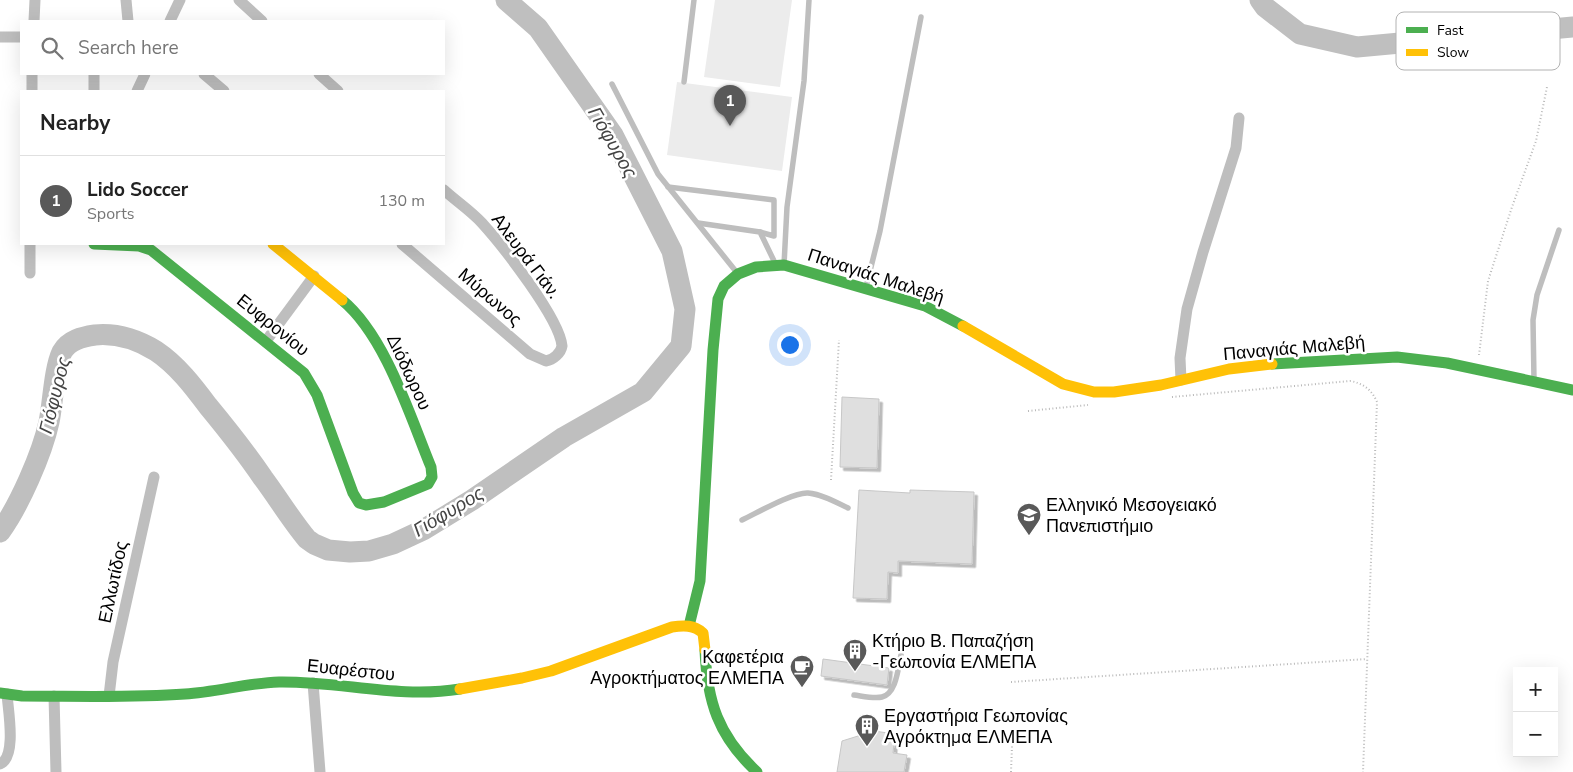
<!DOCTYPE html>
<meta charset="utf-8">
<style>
:root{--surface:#fff;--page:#f2f2f2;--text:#222;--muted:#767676;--line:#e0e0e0;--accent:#595959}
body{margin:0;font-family:"Nunito Sans",sans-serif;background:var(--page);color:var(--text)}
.controls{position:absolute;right:15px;bottom:15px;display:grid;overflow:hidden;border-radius:0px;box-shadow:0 5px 20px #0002}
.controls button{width:45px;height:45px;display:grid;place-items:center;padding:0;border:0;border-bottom:1px solid var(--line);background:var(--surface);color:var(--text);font:25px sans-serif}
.you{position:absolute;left:789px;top:344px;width:18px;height:18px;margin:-12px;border:4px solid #fff;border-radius:50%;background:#1a73e8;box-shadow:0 0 0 8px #1a73e833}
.badge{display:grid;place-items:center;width:32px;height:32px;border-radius:50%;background:var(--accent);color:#fff;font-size:16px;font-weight:700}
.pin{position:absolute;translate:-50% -41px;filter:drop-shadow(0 1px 2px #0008)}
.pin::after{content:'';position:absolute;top:26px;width:18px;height:15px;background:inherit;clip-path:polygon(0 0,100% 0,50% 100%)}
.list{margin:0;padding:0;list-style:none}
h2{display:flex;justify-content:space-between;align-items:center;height:65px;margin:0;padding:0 20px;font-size:21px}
h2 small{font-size:16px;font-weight:400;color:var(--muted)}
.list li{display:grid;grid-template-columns:32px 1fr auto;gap:15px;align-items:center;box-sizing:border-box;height:90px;padding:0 20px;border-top:1px solid var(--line)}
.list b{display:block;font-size:19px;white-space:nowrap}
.list p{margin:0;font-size:16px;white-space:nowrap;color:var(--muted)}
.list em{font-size:16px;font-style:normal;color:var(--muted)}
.icon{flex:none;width:28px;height:28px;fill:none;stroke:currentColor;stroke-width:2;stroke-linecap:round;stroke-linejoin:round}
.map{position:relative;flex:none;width:1573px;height:772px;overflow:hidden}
.search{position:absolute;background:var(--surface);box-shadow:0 5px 20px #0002;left:20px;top:20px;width:425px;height:55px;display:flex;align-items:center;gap:12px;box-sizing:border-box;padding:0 18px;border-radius:0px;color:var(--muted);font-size:19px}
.panel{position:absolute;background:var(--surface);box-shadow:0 5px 20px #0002;left:20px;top:90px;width:425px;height:155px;border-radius:0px}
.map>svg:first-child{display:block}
.green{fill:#ececec}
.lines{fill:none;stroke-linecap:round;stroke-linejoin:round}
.river{stroke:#bfbfbf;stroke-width:21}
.building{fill:#dfdfdf;stroke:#c7c7c7;filter:url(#shadow)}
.path{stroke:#b9b9b9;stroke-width:2;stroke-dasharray:1 2.5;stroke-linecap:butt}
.lane{stroke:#bebebe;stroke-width:5.5}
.street{stroke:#bebebe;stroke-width:11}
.fast{stroke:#4caf50;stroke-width:11}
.slow{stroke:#ffc107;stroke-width:11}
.labels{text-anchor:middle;stroke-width:5;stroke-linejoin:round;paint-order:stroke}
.street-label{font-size:18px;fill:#000;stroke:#fff}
.poi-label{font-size:18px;fill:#000;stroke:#fff;text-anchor:start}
.water-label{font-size:19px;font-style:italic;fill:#444;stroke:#fff}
.key{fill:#fff;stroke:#b2b2b2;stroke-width:1}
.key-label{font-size:14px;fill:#000}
</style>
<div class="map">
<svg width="1573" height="772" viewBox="0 0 1573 772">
<defs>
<filter id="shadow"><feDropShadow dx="3.5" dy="3.5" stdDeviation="0" flood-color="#0004"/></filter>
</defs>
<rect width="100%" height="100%" fill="#fff"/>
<g class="green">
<path d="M 715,0 L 792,0 L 780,87 L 704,77 Z"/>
<path d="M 677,82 L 792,97 L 782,171 L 667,155 Z"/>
</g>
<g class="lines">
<g class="river">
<path d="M 1260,0 L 1265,7 L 1300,34 L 1357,47 L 1573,27"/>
<path d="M 0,532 C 19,506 42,454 49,422 C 53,403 54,369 62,352 C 69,340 82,337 95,335 C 116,333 138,340 156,351 C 177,365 193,386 208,406 C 227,429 246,453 263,478 C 278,498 291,520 307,539 L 314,544 L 328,550 L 350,552 L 369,551 L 393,544 L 423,530 L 472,500 L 564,437 L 643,392 L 681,346 L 685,309 L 672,251 L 613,135 L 538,28 L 506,0"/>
</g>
</g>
<g class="building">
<path d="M 842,397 L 879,399 L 877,468 L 840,467 Z"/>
<path d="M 859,490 L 910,493 L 910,490 L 974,492 L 972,564 L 898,561 L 898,573 L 888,572 L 887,599 L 853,598 Z"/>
<path d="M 823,659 L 889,668 L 887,685 L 821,676 Z"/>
<path d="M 874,731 L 895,734 L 893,753 L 907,755 L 904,772 L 837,772 L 842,741 Z"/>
</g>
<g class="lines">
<g class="path">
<path d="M 1479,355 L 1488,281 L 1512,207 L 1536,141 L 1547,87"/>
<path d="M 1172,397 L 1350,381 C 1363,383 1372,390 1377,402 L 1363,772"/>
<path d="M 1028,411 L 1088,405"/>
<path d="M 831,480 L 839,340"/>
<path d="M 1011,682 L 1367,659"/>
<path d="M 1011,772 L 1012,746"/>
</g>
<g class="lane">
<path d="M 684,82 L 694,0"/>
<path d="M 612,84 L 658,174 L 738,274"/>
<path d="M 668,187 L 774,200 L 774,236 L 760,232"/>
<path d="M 698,223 L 760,232 L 775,263"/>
<path d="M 784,265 L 787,207 L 804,81 L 809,0"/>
<path d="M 866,287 L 880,231 L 921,17"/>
<path d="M 1534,380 L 1533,320 L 1537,295 L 1559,230"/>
<path d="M 742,520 C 757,513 793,492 808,493 C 821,494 836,502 848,508"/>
<path d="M 854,695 C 862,696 874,699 882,697 C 897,693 898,667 901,655"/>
</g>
<g class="street">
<path d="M 126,0 L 128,21"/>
<path d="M 239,0 L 262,21"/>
<path d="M 34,21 L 35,0"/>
<path d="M 170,21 L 180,0"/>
<path d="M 0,37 L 21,37"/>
<path d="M 94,74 L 94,91"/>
<path d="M 204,74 L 224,91"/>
<path d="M 319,74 L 338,91"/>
<path d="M 32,91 L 32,74"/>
<path d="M 137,91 L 145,74"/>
<path d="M 402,244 L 530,354 L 546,361 C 553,360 561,353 562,346 C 560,319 502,245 482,223 C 471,211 456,201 444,190"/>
<path d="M 30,273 L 30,244"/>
<path d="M 266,341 L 314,276"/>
<path d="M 1181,380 L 1180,358 L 1187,309 L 1203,252 L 1236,148 L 1239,118"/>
<path d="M 313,683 L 320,772"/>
<path d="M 54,696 L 56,772"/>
<path d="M 109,696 L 113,662 L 154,477"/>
<path d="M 0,764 C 17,757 8,710 7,694"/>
</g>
<g class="fast">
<path d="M 94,244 L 139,246 L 151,250 L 304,373 L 317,395 L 353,493 L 359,503 L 366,505 L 384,502 L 428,484 L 432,477 L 431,467 C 410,416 385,335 342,300"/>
<path d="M 1272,364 L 1397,357 L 1447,363 L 1573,390"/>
<path d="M 689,626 L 700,581 L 713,350 L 718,299 L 724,286 L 738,274 L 756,267 L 784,265 L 925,306 L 963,326"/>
<path d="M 705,650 C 707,701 718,736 757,772"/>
<path d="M 0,693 L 22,696 C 76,696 131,698 185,694 C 217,692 247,683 279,682 C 341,681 398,699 460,689"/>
</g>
<g class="slow">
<path d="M 273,244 L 342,300"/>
<path d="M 963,326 L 1063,384 L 1094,392 L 1114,392 L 1161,385 L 1229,369 L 1272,364"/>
<path d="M 460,689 L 522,678 L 551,671 L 672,627 C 684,625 694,625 703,633 L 705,650"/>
</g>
</g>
<defs>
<symbol id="university-pin" viewBox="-11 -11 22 30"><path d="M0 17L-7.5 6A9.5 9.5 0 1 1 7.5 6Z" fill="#595959" stroke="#fff"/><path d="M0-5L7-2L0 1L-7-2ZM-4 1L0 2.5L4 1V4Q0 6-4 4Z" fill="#fff"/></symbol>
<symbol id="building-pin" viewBox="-11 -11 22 30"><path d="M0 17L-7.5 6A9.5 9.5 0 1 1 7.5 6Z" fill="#595959" stroke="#fff"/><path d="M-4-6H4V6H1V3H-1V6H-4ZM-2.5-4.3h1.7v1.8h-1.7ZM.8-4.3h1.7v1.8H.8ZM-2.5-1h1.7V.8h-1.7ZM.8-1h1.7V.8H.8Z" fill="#fff"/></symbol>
<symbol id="cafe-pin" viewBox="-11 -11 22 30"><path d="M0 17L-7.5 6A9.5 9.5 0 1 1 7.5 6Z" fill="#595959" stroke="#fff"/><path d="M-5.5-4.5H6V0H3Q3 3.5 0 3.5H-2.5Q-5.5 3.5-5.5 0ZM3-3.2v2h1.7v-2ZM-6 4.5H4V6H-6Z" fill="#fff"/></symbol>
</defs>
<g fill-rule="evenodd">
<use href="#university-pin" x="1015" y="501" width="28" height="38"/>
<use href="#building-pin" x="841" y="637" width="28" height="38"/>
<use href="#cafe-pin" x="788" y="653" width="28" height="38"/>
<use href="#building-pin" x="853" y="712" width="28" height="38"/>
</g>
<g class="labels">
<g class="street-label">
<text transform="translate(526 256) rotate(53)" y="6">Αλευρά Γιάν.</text>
<text transform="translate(876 276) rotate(18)" y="6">Παναγιάς Μαλεβή</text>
<text transform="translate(490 297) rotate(41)" y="6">Μύρωνος</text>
<text transform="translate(273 325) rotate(39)" y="6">Ευφρονίου</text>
<text transform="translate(1294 348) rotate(-5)" y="6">Παναγιάς Μαλεβή</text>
<text transform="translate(409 372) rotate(65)" y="6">Διόδωρου</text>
<text transform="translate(113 582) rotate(-78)" y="6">Ελλωτίδος</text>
<text transform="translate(351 670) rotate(6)" y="6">Ευαρέστου</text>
</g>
<g class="poi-label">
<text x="1046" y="511">Ελληνικό Μεσογειακό<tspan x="1046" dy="21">Πανεπιστήμιο</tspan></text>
<text x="872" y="647">Κτήριο Β. Παπαζήση<tspan x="872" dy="21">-Γεωπονία ΕΛΜΕΠΑ</tspan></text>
<text x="784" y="663" text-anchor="end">Καφετέρια<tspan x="784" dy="21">Αγροκτήματος ΕΛΜΕΠΑ</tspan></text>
<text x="884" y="722">Εργαστήρια Γεωπονίας<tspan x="884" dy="21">Αγρόκτημα ΕΛΜΕΠΑ</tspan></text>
</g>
<g class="water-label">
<text transform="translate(613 142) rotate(60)" y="7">Γιόφυρος</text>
<text transform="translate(54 395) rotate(-76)" y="7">Γιόφυρος</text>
<text transform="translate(448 511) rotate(-31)" y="7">Γιόφυρος</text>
</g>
</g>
<rect x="1396" y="12" width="164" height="58" rx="8" class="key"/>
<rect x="1406" y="27" width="22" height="6" fill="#4caf50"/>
<rect x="1406" y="49" width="22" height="7" fill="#ffc107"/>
<g class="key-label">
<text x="1437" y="35">Fast</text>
<text x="1437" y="57">Slow</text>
</g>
</svg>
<div class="controls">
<button>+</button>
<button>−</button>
</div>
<div class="you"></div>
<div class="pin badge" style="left:730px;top:126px">1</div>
<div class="search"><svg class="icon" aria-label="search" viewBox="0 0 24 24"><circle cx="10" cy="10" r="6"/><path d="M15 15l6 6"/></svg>Search here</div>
<section class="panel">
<h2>Nearby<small></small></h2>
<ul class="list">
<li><span class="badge">1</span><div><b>Lido Soccer</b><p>Sports</p></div><em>130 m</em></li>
</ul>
</section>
</div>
